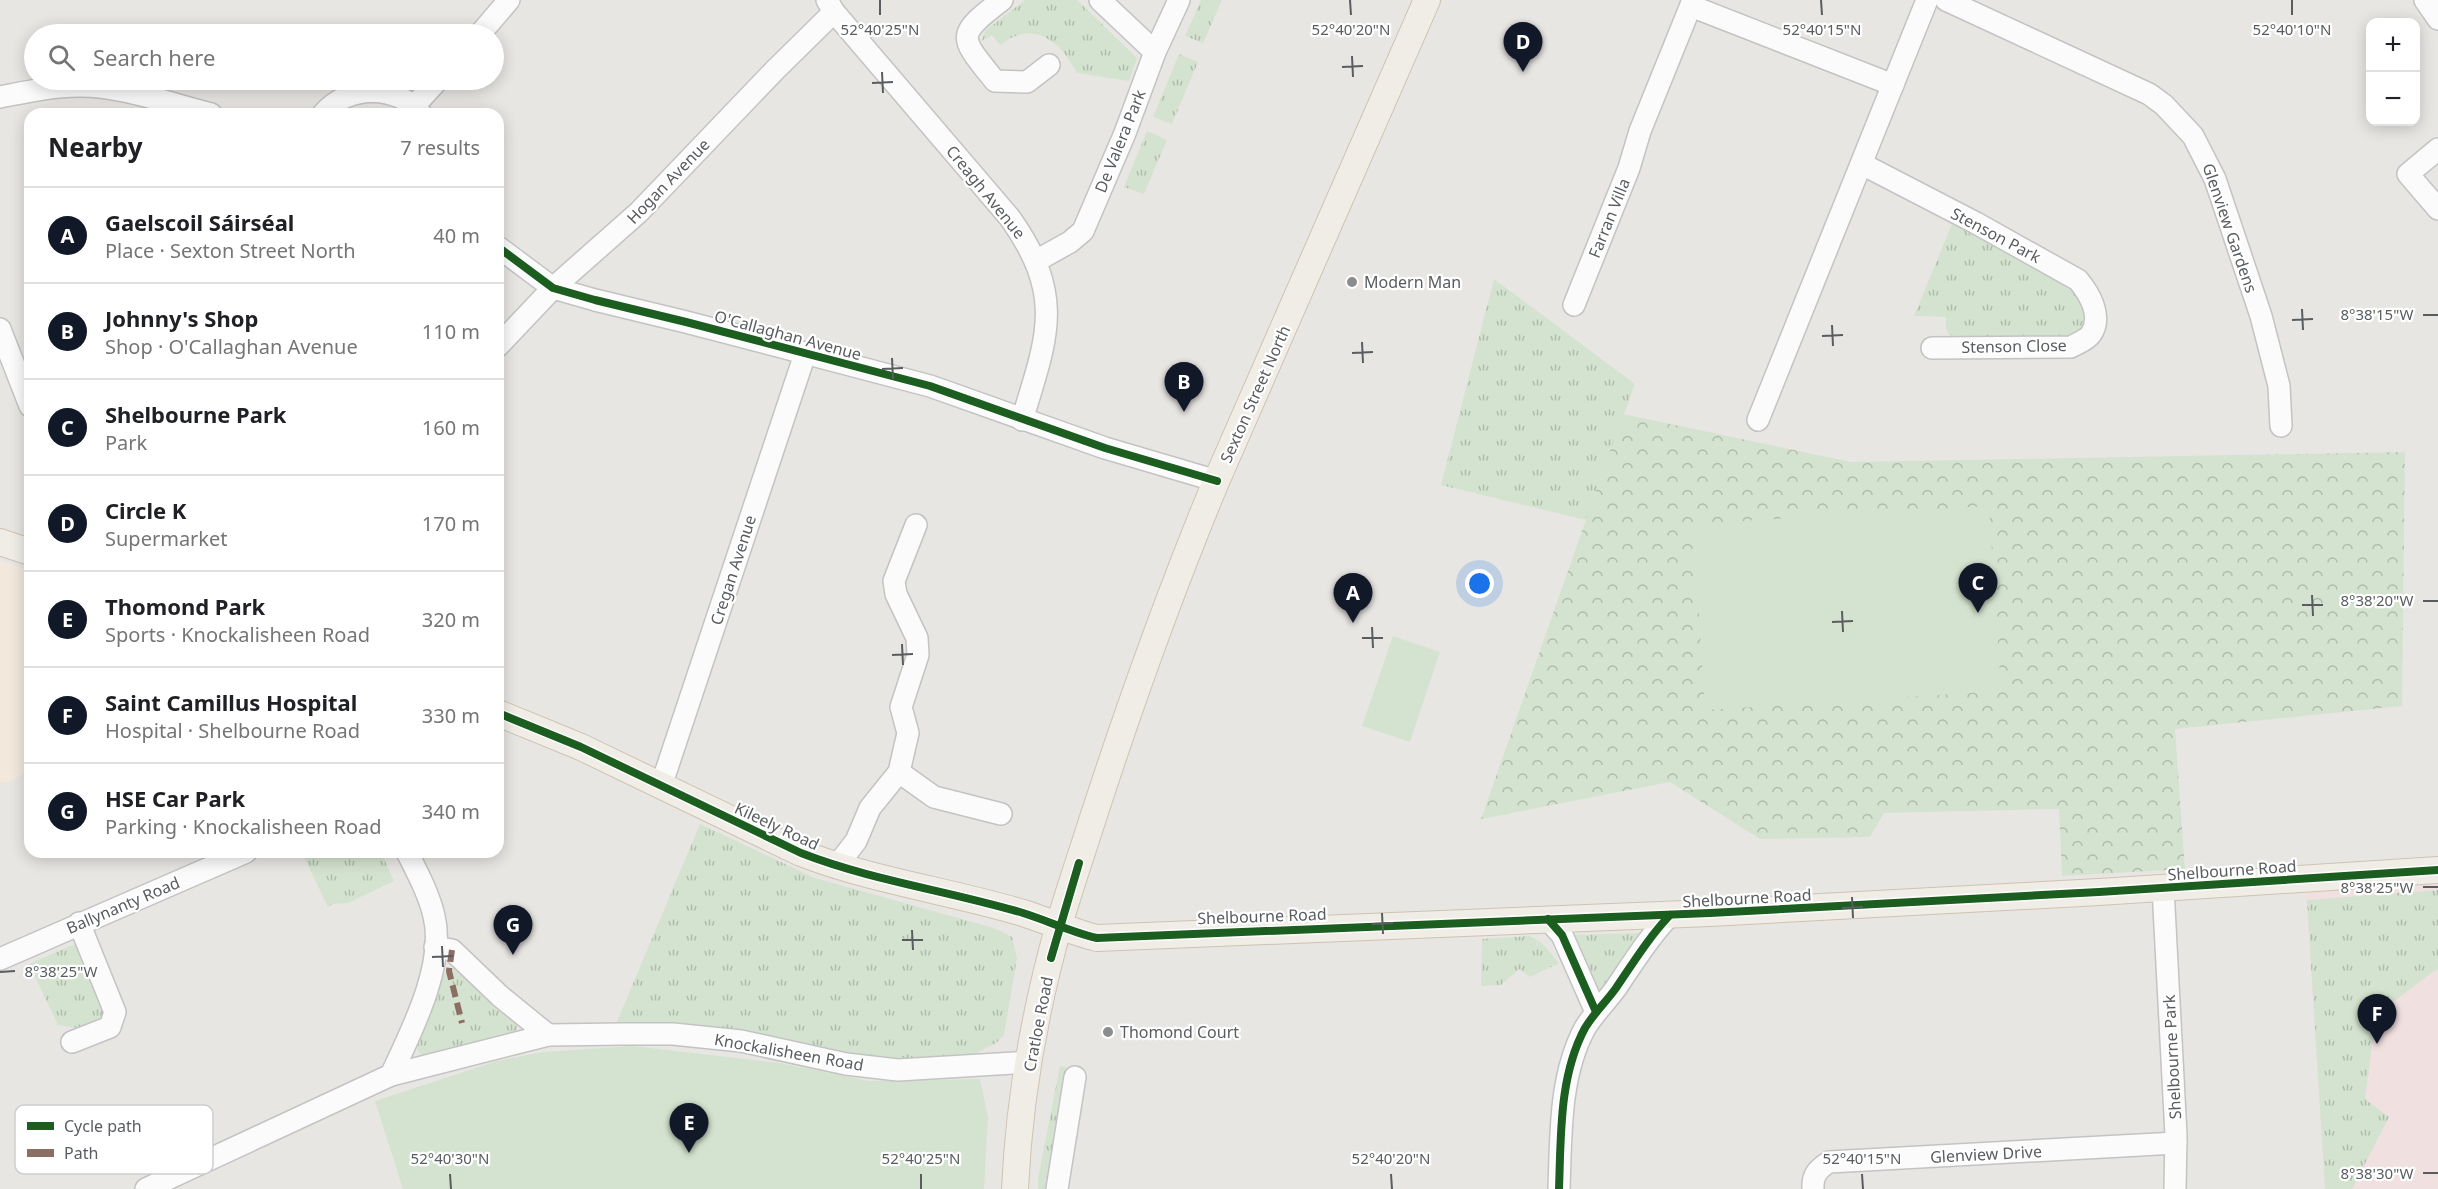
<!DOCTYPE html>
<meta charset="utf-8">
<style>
:root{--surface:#fff;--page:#f6f6f6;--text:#202124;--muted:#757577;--line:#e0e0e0;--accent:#111827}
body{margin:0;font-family:"Noto Sans",sans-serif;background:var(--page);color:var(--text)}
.controls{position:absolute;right:18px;top:18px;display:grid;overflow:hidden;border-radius:12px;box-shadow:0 3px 15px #0003}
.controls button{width:54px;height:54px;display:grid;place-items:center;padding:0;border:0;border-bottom:2px solid var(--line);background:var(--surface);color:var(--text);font:30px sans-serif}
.you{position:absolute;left:1480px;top:584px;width:21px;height:21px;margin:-15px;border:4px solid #fff;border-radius:50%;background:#1a73e8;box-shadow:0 0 0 9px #1a73e833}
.badge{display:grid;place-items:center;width:39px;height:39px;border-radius:50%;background:var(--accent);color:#fff;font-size:20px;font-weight:700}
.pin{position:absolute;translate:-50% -50px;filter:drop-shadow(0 2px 3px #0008)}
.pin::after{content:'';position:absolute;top:32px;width:21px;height:18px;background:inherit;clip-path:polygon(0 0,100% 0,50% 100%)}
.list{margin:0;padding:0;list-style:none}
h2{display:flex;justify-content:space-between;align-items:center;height:78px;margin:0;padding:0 24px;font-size:26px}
h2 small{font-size:20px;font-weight:400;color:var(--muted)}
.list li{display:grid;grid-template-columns:39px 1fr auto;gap:18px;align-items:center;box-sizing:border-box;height:96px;padding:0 24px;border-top:2px solid var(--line)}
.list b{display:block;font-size:22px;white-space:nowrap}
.list p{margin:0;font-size:20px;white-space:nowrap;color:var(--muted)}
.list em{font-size:20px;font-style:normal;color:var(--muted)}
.icon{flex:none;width:33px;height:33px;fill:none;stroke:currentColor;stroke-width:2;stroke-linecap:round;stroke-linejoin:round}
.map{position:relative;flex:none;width:2438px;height:1189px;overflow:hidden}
.search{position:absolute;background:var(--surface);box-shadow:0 3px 15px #0003;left:24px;top:24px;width:480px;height:66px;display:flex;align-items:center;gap:15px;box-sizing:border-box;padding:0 21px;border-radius:33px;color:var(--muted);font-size:22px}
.panel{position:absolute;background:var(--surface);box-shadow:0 3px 15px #0003;left:24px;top:108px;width:480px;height:750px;border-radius:18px}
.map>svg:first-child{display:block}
.commercial{fill:#f2e9dc}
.medical{fill:#f1e0e0}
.grass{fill:url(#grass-tufts)}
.park{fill:url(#park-crowns)}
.pitch{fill:#d4e3cf}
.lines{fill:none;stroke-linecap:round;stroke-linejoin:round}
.minor-casing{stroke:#c4c3c4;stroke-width:24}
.major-casing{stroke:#cec2b3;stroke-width:28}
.minor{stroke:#fcfbfb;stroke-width:21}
.major{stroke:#f0ede6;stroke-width:26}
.quiet{stroke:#8d6e63;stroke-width:6;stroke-dasharray:12 6;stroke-linecap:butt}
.cycleway-casing{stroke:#fff;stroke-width:11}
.cycleway{stroke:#1b5e20;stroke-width:8}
.ticks{fill:none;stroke:#595d60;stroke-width:2}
.poi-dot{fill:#8b8d8e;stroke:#fff;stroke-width:2}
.labels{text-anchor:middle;stroke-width:4.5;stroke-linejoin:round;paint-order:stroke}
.street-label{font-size:16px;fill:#595d60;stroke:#fff}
.poi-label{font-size:16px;fill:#595d60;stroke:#fff;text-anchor:start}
.key{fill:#fff;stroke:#cdcecf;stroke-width:1.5}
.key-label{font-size:16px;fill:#595d60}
.ticks-label{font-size:15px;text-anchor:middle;fill:#595d60;stroke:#fff;stroke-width:4.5;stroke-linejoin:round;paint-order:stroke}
</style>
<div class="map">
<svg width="2438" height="1189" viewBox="0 0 2438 1189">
<defs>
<pattern id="grass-tufts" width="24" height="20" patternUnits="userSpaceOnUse" patternTransform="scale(1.5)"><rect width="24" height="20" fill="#d4e3cf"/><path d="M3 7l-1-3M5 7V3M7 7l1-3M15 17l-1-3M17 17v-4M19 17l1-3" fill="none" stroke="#afbbab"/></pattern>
<pattern id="park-crowns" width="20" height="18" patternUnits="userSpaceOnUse" patternTransform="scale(1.5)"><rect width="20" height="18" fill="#d4e3cf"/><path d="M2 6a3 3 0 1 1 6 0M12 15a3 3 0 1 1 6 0" fill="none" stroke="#afbbab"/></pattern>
</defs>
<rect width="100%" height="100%" fill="#e8e6e3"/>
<path class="commercial" d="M 0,561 L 30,571 L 30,770 L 9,782 L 0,783 Z"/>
<path class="medical" d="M 2438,884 L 2438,1189 L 2325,1189 L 2306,892 Z"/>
<g class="grass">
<path d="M 1025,0 L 1077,0 L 1137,58 L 1129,81 L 1077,73 C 1060,41 1034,19 1000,45 L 992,35 L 982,41 L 985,31 Z"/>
<path d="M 1201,0 L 1222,0 L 1203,43 L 1185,36 Z"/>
<path d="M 1179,54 L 1198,62 L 1172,124 L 1153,117 Z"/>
<path d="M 1147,131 L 1167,140 L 1144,194 L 1124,187 Z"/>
<path d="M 1952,224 L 2066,285 C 2080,297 2091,313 2080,331 L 2069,336 L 1957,336 L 1949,335 L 1946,329 L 1946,317 L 1914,316 Z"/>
<path d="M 1494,279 L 1635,384 L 1586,520 L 1441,485 Z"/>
<path d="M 700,824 L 815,878 L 994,928 L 1012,937 L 1017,958 L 1004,1035 L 996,1043 L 977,1053 L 902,1062 L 616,1024 Z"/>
<path d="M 304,852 L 381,852 L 394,881 L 348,903 L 333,904 L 328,907 L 302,853 Z"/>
<path d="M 2438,890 L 2438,970 L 2434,971 L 2376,1015 L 2365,1099 L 2389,1117 L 2352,1189 L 2325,1189 L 2307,900 Z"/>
<path d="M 1641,933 L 1640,938 L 1607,988 L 1595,992 L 1573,935 Z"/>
<path d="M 1530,936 L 1542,943 L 1559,963 L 1530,977 L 1519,969 L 1501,985 L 1481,986 L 1482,939 Z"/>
<path d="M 73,945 L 77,945 L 84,951 L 105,1016 L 78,1028 L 58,1025 L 29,964 Z"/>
<path d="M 456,967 L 515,1018 L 518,1024 L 516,1034 L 424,1057 L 418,1052 L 416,1045 L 443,974 Z"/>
<path d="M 1060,1066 L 1066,1067 L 1049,1189 L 1038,1189 L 1038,1178 Z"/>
</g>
<path class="park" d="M 1623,414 L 1851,462 L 2405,452 L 2402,706 L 2175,729 L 2185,869 L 2062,876 L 2059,809 L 1884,813 L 1870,837 L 1760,839 L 1670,782 L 1481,819 Z"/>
<g class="pitch">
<path d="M 1989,506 L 2001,691 L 1705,710 L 1693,524 Z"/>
<path d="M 1393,636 L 1440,652 L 1410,742 L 1362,726 Z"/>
<path d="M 633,1046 L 780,1063 L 869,1081 L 980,1079 L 988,1117 L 984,1189 L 403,1189 L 375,1101 L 497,1061 L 543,1052 Z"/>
</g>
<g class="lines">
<defs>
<g id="minor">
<path d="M 827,0 L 834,12 L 1010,218 C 1065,296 1048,335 1022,420"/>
<path d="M 1002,0 C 955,36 959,36 995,81 L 1027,82 L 1049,65"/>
<path d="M 1100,0 L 1155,52"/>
<path d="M 1946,0 L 2149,94 L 2164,105 L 2193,136 L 2215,179 L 2261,316 L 2279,386 L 2281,426"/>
<path d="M 2425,0 L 2438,19"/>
<path d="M 1691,6 L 1893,85"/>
<path d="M 480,34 L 509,0"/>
<path d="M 0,97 C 26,92 52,86 78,86 C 120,85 170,104 211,114"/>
<path d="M 414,106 L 438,80"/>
<path d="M 323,114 C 349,84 396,84 421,114"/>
<path d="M 2438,149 L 2408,174 L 2438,209"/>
<path d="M 1862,164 L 1976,223 L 2078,280 C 2089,293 2103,316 2091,334 C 2087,340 2078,343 2071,347 L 1932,348"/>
<path d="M 498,247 L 553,288 L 595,300 L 686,322 L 930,386 L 1105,448 L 1217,481"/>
<path d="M 1036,261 L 1070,242 L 1083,231 L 1125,133 L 1155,52 L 1179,0"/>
<path d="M 1574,305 L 1629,168 L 1640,131 L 1693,0"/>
<path d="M 0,329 L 30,406"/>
<path d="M 498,346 L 553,288 L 639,212 L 775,70 L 834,12"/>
<path d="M 1758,420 L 1927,0"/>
<path d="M 899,772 L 934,797 L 1001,814"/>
<path d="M 661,786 L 805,354"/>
<path d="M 836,867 L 856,841 L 870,808 L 899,772 L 908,733 L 901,707 L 918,655 L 917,638 L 896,594 L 894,581 L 916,525"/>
<path d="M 2163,888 L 2176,1135 L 2175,1189"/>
<path d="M 1548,919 L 1562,935 L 1596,1012"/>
<path d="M 435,947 L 452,950 L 500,996 L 548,1035"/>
<path d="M 0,959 L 246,852"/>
<path d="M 72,1042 L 110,1027 L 115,1012 L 79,923"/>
<path d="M 391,1075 L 548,1035 L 623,1034 L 673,1034 L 741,1041 L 846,1064 L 898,1070 L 1029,1062"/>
<path d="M 146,1189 L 391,1075 C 411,1032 446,965 434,916 C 429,894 417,872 407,852"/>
<path d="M 1057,1189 L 1075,1077"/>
<path d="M 1559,1189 C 1561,1136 1559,1076 1585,1028 C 1594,1013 1606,1002 1616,988 C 1633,963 1649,937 1670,915"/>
<path d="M 1813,1189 C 1812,1175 1818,1169 1829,1162 L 2176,1143"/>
</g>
<g id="major">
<path d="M 0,542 L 30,552"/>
<path d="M 498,713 L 581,747 L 801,853 C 873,881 950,891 1023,913 C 1048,921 1072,932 1097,938 L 1710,913 L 2099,892 L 2438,870"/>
<path d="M 1015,1189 C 1019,1101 1035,1010 1059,925 C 1069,890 1081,856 1092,821 C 1129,707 1169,595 1215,484 L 1427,0"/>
</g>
</defs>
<use href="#minor" class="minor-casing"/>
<use href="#major" class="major-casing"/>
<use href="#minor" class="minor"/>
<use href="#major" class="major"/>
<path class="quiet" d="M 452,950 L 449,971 L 462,1023"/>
<defs>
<g id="cycleway">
<path d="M 498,247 L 553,288 L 595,300 L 686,322 L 930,386 L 1105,448 L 1217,481"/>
<path d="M 498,713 L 581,747 L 801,853 C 873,881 950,891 1023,913 C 1048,921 1072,932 1097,938 L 1710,913 L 2099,892 L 2438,870"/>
<path d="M 1548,919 L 1562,935 L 1596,1012"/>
<path d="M 1051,958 L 1079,863"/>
<path d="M 1559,1189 C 1561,1136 1559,1076 1585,1028 C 1594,1013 1606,1002 1616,988 C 1633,963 1649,937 1670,915"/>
</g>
</defs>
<use href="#cycleway" class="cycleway-casing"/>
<use href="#cycleway" class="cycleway"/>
</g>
<path class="ticks" d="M 880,0 L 880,15M 1350,0 L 1351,15M 1821,0 L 1822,15M 2292,0 L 2292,15M 1352,56 L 1353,77M 1342,67 L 1363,66M 882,72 L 883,93M 872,83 L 893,82M 2302,309 L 2303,330M 2423,315 L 2438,315M 2292,320 L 2313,319M 1832,325 L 1833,346M 1822,336 L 1843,335M 1362,342 L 1363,363M 1352,353 L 1373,352M 892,358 L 893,379M 882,369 L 903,368M 2312,595 L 2313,616M 2423,601 L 2438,601M 2302,605 L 2323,605M 1842,611 L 1843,632M 1832,622 L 1853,621M 1372,627 L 1373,648M 1362,638 L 1383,638M 902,644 L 903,665M 892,655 L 913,654M 2423,887 L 2438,887M 1852,897 L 1853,918M 1842,908 L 1863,907M 1382,913 L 1383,934M 1372,924 L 1393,923M 912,930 L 913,950M 902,940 L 923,940M 442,946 L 443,967M 432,957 L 453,956M 0,972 L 15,971M 2423,1173 L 2438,1173M 450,1174 L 451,1189M 921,1174 L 921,1189M 1391,1174 L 1392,1189M 1862,1174 L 1863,1189"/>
<g class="poi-dot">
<circle cx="1352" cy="282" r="6"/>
<circle cx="1108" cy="1032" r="6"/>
</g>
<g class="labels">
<g class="street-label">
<text transform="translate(1120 141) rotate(-68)" y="6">De Valera Park</text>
<text transform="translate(668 181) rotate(-46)" y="6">Hogan Avenue</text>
<text transform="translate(986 192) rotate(51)" y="6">Creagh Avenue</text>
<text transform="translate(1609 218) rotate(-68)" y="6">Farran Villa</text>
<text transform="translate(2230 228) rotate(71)" y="6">Glenview Gardens</text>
<text transform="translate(1996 235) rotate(28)" y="6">Stenson Park</text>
<text transform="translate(788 335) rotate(15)" y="6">O'Callaghan Avenue</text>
<text transform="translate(2014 346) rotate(-1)" y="6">Stenson Close</text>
<text transform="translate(1255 394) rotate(-66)" y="6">Sexton Street North</text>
<text transform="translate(733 570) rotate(-72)" y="6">Cregan Avenue</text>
<text transform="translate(777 826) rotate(25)" y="6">Kileely Road</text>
<text transform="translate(2232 870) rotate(-4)" y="6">Shelbourne Road</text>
<text transform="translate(1747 898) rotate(-3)" y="6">Shelbourne Road</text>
<text transform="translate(123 905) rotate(-23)" y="6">Ballynanty Road</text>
<text transform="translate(1262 916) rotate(-2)" y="6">Shelbourne Road</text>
<text transform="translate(1038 1024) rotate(-79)" y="6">Cratloe Road</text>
<text transform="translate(789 1052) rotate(10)" y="6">Knockalisheen Road</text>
<text transform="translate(2172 1057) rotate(-93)" y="6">Shelbourne Park</text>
<text transform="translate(1986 1154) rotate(-3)" y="6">Glenview Drive</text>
</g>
<g class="poi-label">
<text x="1364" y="288">Modern Man</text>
<text x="1120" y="1038">Thomond Court</text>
</g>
</g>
<rect x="15" y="1105" width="198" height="69" rx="9" class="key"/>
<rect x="27" y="1122" width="27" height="8" fill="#1b5e20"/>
<rect x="27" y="1149" width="27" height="8" fill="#8d6e63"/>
<g class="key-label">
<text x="64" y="1132">Cycle path</text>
<text x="64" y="1159">Path</text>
</g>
<g class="ticks-label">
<text x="880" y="35">52°40'25"N</text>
<text x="1351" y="35">52°40'20"N</text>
<text x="1822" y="35">52°40'15"N</text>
<text x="2292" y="35">52°40'10"N</text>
<text x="2377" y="320">8°38'15"W</text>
<text x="2377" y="606">8°38'20"W</text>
<text x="2377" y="893">8°38'25"W</text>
<text x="61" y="977">8°38'25"W</text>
<text x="450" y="1164">52°40'30"N</text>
<text x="921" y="1164">52°40'25"N</text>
<text x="1391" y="1164">52°40'20"N</text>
<text x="1862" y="1164">52°40'15"N</text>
<text x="2377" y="1179">8°38'30"W</text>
</g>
</svg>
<div class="controls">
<button>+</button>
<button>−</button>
</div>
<div class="you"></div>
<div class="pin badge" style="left:1353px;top:623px">A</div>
<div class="pin badge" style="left:1184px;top:412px">B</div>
<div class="pin badge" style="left:1978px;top:613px">C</div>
<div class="pin badge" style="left:1523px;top:72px">D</div>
<div class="pin badge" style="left:689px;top:1153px">E</div>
<div class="pin badge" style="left:2377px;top:1044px">F</div>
<div class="pin badge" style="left:513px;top:955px">G</div>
<div class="search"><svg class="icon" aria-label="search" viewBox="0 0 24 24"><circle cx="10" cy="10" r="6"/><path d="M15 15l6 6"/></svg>Search here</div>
<section class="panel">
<h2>Nearby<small>7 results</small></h2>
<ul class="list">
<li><span class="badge">A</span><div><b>Gaelscoil Sáirséal</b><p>Place · Sexton Street North</p></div><em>40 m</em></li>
<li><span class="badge">B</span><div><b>Johnny's Shop</b><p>Shop · O'Callaghan Avenue</p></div><em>110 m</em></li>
<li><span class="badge">C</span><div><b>Shelbourne Park</b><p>Park</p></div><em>160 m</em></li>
<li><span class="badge">D</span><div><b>Circle K</b><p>Supermarket</p></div><em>170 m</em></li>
<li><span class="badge">E</span><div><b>Thomond Park</b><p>Sports · Knockalisheen Road</p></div><em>320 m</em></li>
<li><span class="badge">F</span><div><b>Saint Camillus Hospital</b><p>Hospital · Shelbourne Road</p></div><em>330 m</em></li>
<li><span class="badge">G</span><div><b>HSE Car Park</b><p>Parking · Knockalisheen Road</p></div><em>340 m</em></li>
</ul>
</section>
</div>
